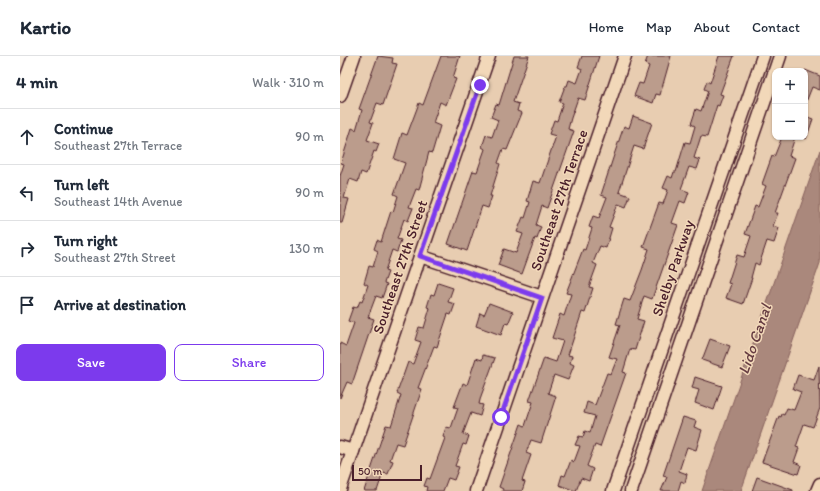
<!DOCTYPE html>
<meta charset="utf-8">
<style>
:root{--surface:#fff;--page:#f6f6f7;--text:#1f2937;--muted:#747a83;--line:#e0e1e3;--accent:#7c3aed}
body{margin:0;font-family:Itim,sans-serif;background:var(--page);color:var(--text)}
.controls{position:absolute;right:12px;top:12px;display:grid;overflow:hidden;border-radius:8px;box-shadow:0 1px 3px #0004}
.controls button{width:36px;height:36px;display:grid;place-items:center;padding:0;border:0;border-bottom:1px solid var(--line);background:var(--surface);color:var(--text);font:20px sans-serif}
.scale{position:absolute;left:12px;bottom:10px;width:70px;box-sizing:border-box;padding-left:4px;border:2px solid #4a1f2b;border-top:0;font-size:11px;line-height:14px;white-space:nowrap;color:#4a1f2b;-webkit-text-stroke:3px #f2d8b9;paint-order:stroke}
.stop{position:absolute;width:12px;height:12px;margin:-9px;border:3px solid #7c3aed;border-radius:50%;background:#fff}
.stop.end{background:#7c3aed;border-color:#fff;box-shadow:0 1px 4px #0008}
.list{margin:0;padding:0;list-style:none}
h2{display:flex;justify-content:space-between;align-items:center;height:52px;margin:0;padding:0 16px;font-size:17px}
h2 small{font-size:13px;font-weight:400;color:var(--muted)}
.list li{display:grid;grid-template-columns:26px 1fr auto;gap:12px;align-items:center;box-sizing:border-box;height:56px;padding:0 16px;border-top:1px solid var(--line)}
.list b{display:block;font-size:15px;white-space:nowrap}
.list p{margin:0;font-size:13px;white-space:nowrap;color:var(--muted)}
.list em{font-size:13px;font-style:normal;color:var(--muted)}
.actions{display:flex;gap:8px;padding:12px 16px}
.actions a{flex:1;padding:9px 0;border:1px solid var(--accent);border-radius:8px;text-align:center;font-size:14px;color:var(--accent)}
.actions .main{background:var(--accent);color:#fff}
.icon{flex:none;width:22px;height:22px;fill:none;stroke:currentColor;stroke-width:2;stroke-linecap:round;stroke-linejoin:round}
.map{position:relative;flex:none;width:480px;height:435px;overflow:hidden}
header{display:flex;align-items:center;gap:24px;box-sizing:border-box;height:56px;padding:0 20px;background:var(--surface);border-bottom:1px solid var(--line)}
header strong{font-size:19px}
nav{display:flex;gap:22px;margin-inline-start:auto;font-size:14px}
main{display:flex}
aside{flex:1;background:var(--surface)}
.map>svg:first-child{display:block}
.water{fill:#aa887b;stroke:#845e5b}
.building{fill:#bb9c8c;stroke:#4a1f2b}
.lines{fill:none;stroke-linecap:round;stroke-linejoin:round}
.minor-casing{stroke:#4a1f2b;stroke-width:15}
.minor{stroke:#f2d8b9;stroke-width:12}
.route{stroke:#7c3aed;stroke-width:5}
.labels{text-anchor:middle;stroke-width:3;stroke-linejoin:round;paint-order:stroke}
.street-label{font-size:15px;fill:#4a1f2b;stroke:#f2d8b9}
.water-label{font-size:16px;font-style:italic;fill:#673e43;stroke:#f2d8b9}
</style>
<header>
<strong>Kartio</strong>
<nav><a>Home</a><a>Map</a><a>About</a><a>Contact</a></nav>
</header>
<main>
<aside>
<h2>4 min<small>Walk · 310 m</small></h2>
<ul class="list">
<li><svg class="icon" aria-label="ahead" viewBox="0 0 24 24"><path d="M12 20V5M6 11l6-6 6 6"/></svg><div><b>Continue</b><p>Southeast 27th Terrace</p></div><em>90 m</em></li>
<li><svg class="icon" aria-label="left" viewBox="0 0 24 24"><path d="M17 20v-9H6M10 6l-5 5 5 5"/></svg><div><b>Turn left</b><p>Southeast 14th Avenue</p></div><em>90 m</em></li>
<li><svg class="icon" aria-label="right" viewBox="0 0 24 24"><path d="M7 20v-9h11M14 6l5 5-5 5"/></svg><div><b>Turn right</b><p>Southeast 27th Street</p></div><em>130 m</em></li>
<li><svg class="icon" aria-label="arrive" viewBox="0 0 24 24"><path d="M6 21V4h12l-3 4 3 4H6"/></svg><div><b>Arrive at destination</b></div></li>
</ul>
<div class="actions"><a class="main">Save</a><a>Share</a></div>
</aside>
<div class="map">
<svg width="480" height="435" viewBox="0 0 480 435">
<rect width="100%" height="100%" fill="#e8cdb1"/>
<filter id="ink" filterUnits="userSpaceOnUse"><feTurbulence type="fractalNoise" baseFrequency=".025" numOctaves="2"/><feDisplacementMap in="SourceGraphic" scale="8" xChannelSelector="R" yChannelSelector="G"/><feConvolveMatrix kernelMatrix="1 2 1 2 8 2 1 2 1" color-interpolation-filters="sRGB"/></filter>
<g filter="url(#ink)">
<path class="water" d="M 480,94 L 480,207 L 401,435 L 362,435 Z"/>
<g class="building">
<path d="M 38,0 L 53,2 L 52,7 L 57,8 L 43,49 L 37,47 L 30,66 L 33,67 L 27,84 L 39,88 L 36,96 L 34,95 L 26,118 L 21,116 L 18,126 L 10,123 L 4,142 L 9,143 L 2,167 L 0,167 L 0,120 L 4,108 L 1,107 L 12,72 L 16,74 L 22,54 L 19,53 Z"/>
<path d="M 101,0 L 120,0 L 113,22 L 116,23 L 106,49 L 100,46 L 93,67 L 100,70 L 92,97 L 89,96 L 79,134 L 76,133 L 69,151 L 73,152 L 68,165 L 64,163 L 57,183 L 61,184 L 57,196 L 52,194 L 45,215 L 48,216 L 44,227 L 47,228 L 42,242 L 36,240 L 28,261 L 34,263 L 12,328 L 7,326 L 0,342 L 0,287 L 6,290 L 14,267 L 8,265 L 13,251 L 17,252 L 20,245 L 22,246 L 28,229 L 24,227 L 29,210 L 33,211 L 38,195 L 34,193 L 37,184 L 41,186 L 51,155 L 53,156 L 58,140 L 54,138 L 65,107 L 54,103 L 62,77 L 67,79 L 79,47 L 83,49 Z"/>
<path d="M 174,0 L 189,0 L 173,46 L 179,48 L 177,55 L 182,57 L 167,94 L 163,93 L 158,107 L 160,108 L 150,140 L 152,140 L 148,152 L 142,150 L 127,195 L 108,188 L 133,115 L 137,116 L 145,93 L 142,91 L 146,79 L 152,81 L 158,64 L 151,61 L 156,48 L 159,49 Z"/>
<path d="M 242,0 L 259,0 L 245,44 L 238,42 L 231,62 L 228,73 L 234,75 L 207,152 L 202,150 L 196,169 L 201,171 L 197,183 L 195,182 L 182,218 L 158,209 L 164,193 L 176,197 L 183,178 L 177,176 L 183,161 L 185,162 L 190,146 L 187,145 L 193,125 L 200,127 L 216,80 L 209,78 L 214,64 L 217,65 L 223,47 L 219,46 L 225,30 L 227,30 L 229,24 L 237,27 L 242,13 L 238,11 Z"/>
<path d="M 308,0 L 331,0 L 320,39 L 316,38 L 313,47 L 294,40 L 299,27 L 303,28 L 309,10 L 305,8 Z"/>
<path d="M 379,0 L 394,0 L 380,38 L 383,39 L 379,50 L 377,49 L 367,81 L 361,80 L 354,102 L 360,104 L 357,113 L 349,111 L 341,133 L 349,136 L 345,147 L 340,145 L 332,167 L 338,169 L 312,243 L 304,240 L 297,263 L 304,265 L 295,294 L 290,293 L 283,316 L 286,317 L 260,391 L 255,389 L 247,410 L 253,413 L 249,425 L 241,422 L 236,435 L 219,429 L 222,419 L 225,420 L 231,404 L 234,406 L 240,390 L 235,389 L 239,380 L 243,381 L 245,375 L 250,377 L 255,360 L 244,357 L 247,346 L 255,349 L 267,317 L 271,318 L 277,303 L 269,301 L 280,269 L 276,268 L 284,243 L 290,245 L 302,214 L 309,193 L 303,191 L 319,147 L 323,148 L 328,134 L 323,132 L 328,120 L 332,122 L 334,116 L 336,116 L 345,86 L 350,87 L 355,70 L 351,68 L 356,53 L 361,55 L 368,35 L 364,33 L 367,25 L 370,27 Z"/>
<path d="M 465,14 L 480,20 L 480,34 L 472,31 L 466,46 Z"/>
<path d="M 293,60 L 312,67 L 303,93 L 294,90 L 279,136 L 290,140 L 286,151 L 278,148 L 269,171 L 272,172 L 266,192 L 260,190 L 253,207 L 257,209 L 249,231 L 253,232 L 245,257 L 242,256 L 228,299 L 232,300 L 230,307 L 234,309 L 228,324 L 214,319 L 208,337 L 216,340 L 201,387 L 191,384 L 186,397 L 191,399 L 182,425 L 185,426 L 182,435 L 162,435 L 163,433 L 159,431 L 181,368 L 185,370 L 193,346 L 189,345 L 204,302 L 216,306 L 223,285 L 212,282 L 220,258 L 224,260 L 231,238 L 226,237 L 243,193 L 245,194 L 252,172 L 249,171 L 253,160 L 259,162 L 267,141 L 261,139 L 275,96 L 284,70 L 289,72 Z"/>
<path d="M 465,60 L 473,63 L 466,83 L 465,83 Z"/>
<path d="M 442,81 L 455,81 L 449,100 L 455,102 L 435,157 L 438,157 L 433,170 L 439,172 L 434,187 L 427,185 L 419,209 L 415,207 L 411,222 L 412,222 L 403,248 L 386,242 L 391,228 L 388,227 L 397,199 L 404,201 L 411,180 L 405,178 L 415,150 L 418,151 L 426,130 L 422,128 L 432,100 L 434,101 Z"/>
<path d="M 98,227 L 113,232 L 108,246 L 115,248 L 111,259 L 108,258 L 97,291 L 94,290 L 78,332 L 82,333 L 63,389 L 56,387 L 50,404 L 53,405 L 48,418 L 43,417 L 37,435 L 24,435 L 46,369 L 51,370 L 55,358 L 61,339 L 57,337 L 68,306 L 73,308 L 81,286 L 75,284 L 79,271 L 84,272 L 90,252 L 87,251 L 91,238 L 94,239 Z"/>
<path d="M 149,247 L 173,256 L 168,268 L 165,267 L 161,279 L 136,270 L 140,257 L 144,259 Z"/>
<path d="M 370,283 L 390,290 L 382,311 L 362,304 Z"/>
<path d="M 143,299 L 155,302 L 141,340 L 139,348 L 143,349 L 140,360 L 131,357 L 123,378 L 129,380 L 126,389 L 123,388 L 115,410 L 119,411 L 114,424 L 108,422 L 103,435 L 86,435 L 87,431 L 84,430 L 87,422 L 90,423 L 105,382 L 103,381 L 106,371 L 111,372 L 118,352 L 114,351 L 123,327 L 127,329 L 136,302 L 142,304 Z"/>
<path d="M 479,310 L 480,352 L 473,371 L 464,368 L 456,391 L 459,392 L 454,406 L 461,409 L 458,418 L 422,406 L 439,360 L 441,361 L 442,358 L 444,359 L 447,352 L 454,354 L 461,336 L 453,333 L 458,319 L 474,324 Z"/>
<path d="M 355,321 L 382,330 L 374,354 L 355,347 L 359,334 L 352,332 Z"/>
<path d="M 343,361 L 356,365 L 354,371 L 362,374 L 356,394 L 347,391 L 339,415 L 347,418 L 345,427 L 341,425 L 338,435 L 321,435 L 327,421 L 323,420 Z"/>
<path d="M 417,421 L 453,434 L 453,435 L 412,435 Z"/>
</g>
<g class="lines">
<defs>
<g id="minor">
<path d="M 0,40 L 14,0"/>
<path d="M 80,200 L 202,241"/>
<path d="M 0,391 L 13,395"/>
<path d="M 0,433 L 149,0"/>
<path d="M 136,435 L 285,0"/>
<path d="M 273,435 L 423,0"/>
<path d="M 291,435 L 440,0"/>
<path d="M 477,435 L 480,428"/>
</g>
</defs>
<use href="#minor" class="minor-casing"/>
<use href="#minor" class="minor"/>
</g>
</g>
<g class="lines" filter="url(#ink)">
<path class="route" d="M 140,29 L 80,200 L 202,242 L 161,361"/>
</g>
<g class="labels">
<g class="street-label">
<text transform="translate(219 144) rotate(-71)" y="5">Southeast 27th Terrace</text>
<text transform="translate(60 211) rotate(-71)" y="5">Southeast 27th Street</text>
<text transform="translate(333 212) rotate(-71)" y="5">Shelby Parkway</text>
</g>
<g class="water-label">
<text transform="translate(414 283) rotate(-71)" y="6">Lido Canal</text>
</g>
</g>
</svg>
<div class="controls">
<button>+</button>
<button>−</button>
</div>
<div class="scale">50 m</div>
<div class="stop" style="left:161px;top:361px"></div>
<div class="stop end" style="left:140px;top:29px"></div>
</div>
</main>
